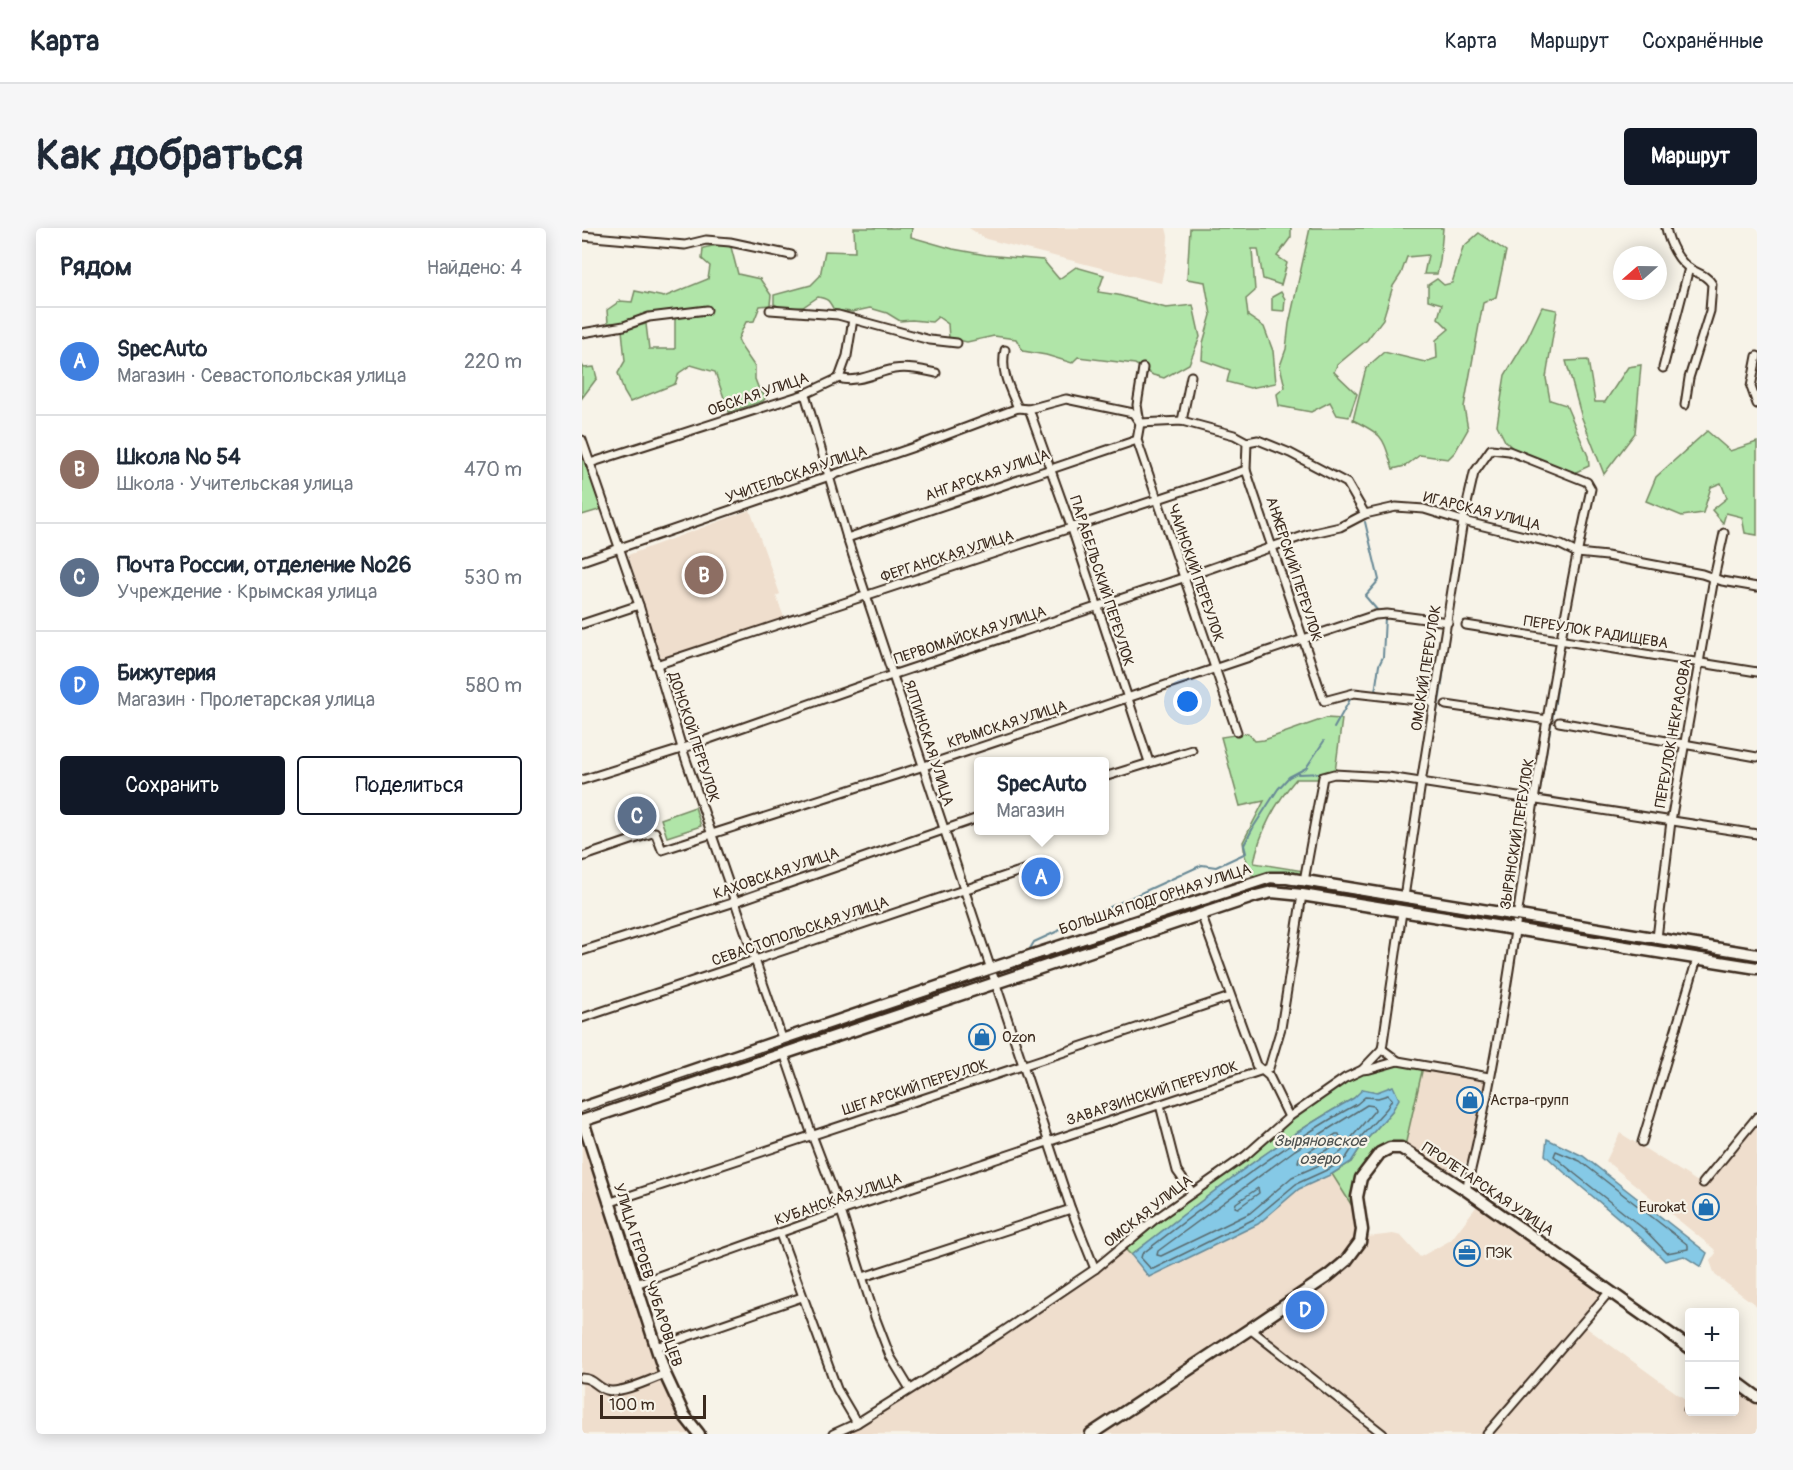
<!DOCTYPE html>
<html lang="ru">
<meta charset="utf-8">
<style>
:root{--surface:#fff;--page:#f6f6f7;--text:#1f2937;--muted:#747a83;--line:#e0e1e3;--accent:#111827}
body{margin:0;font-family:Pangolin,sans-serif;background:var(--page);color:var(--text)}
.controls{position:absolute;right:18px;bottom:18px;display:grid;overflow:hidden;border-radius:6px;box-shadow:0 3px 15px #0003}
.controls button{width:54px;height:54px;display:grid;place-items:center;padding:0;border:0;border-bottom:2px solid var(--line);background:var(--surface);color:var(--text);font:30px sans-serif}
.compass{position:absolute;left:1031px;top:18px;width:54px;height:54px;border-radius:50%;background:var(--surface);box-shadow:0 3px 15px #0003;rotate:250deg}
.scale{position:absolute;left:18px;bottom:15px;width:106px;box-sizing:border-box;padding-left:6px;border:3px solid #3b2a1e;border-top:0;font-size:16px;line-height:21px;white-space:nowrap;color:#3b2a1e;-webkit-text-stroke:4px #f7f3e8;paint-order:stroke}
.you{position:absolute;left:606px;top:474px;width:21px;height:21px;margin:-15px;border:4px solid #fff;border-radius:50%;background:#1a73e8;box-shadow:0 0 0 9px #1a73e833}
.badge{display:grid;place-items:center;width:39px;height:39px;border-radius:50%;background:var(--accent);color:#fff;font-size:20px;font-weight:700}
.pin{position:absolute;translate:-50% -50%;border:3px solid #fff;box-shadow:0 2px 6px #0006}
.popup{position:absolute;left:392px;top:529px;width:135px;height:78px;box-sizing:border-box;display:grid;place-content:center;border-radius:6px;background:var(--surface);filter:drop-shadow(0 2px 4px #0005);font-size:20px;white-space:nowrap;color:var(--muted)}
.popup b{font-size:22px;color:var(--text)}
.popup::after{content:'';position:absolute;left:50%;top:100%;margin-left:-12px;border:12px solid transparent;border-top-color:var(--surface)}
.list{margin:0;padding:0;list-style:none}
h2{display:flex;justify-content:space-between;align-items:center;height:78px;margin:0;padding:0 24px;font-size:26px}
h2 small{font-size:20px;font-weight:400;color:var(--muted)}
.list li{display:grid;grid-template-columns:39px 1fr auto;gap:18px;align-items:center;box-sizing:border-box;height:108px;padding:0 24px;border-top:2px solid var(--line)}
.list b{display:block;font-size:22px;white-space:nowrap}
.list p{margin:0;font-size:20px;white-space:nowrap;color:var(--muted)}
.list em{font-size:20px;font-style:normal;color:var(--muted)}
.actions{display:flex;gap:12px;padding:18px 24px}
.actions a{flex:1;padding:14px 0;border:2px solid var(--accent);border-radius:6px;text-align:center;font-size:21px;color:var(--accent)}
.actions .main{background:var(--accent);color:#fff}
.map{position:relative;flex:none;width:1175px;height:1206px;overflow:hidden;border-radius:6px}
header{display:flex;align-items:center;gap:36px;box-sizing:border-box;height:84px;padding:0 30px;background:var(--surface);border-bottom:2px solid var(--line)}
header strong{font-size:28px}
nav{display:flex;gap:33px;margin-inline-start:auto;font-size:21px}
.intro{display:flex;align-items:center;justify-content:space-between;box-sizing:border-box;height:144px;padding:0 36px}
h1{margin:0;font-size:42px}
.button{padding:15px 27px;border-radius:6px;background:var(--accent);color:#fff;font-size:21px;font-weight:700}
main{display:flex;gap:36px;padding:0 36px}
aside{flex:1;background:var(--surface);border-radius:6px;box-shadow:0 3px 15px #0003}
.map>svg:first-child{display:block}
.built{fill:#efdecd}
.green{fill:#b0e5a8;stroke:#768863;stroke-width:1.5}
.water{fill:#85c9e6;stroke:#678996;stroke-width:1.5}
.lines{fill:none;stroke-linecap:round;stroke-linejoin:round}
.shore{stroke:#596a6e;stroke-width:1.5}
.stream{stroke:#678996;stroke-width:2}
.street-casing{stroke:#3b2a1e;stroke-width:11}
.secondary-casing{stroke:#3b2a1e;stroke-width:15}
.street{stroke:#f7f3e8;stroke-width:7}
.secondary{stroke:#f7f3e8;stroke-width:10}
.tram{stroke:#3b2a1e;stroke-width:1.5}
.labels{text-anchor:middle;stroke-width:4.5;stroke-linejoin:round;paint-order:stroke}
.street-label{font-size:15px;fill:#3b2a1e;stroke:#f7f3e8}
.poi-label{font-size:15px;fill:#3b2a1e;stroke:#f7f3e8;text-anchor:start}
.water-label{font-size:16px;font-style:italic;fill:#4e5250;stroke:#f7f3e8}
</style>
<header>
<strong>Карта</strong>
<nav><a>Карта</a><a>Маршрут</a><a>Сохранённые</a></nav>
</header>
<div class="intro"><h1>Как добраться</h1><a class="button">Маршрут</a></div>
<main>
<aside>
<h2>Рядом<small>Найдено: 4</small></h2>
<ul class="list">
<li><span class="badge" style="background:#3f7fe0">A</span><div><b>SpecAuto</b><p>Магазин · Севастопольская улица</p></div><em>220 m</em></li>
<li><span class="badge" style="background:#8d6e63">B</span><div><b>Школа № 54</b><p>Школа · Учительская улица</p></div><em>470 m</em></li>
<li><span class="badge" style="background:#5c6f8a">C</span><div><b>Почта России, отделение №26</b><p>Учреждение · Крымская улица</p></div><em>530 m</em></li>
<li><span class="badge" style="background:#3f7fe0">D</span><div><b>Бижутерия</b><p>Магазин · Пролетарская улица</p></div><em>580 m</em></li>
</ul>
<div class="actions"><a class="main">Сохранить</a><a>Поделиться</a></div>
</aside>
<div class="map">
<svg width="1175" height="1206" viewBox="0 0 1175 1206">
<rect width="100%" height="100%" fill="#f7f3e8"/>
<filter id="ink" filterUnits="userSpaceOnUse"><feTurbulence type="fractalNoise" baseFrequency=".0167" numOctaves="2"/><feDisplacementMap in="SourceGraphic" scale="12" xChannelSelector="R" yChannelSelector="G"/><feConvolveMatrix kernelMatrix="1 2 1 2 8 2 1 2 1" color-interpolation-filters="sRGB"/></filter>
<g filter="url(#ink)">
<g class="built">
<path d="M 387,0 L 584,0 L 586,8 L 585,27 L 579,55 L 404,11 Z"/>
<path d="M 168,282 L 198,366 L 194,368 L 203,392 L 79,430 L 46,327 Z"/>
<path d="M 841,839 L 903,852 L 894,906 L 888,932 L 868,946 L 823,918 Z"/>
<path d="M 1175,897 L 1175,1078 L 1133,1047 L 1128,1033 L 1134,1025 L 1132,1021 L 1024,933 L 1038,905 L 1124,959 Z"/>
<path d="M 0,904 L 23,976 L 112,1206 L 0,1206 Z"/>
<path d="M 750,946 L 772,981 L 775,1002 L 768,1022 L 743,1044 L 504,1206 L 258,1206 L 277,1197 L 423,1107 L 514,1046 L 543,1021 L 568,1049 L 676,996 L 717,961 Z"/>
<path d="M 897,975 L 1028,1067 L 1002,1098 L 1107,1174 L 1108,1184 L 1152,1184 L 1153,1156 L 1175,1172 L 1175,1206 L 808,1206 L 675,1101 L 783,1016 L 785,1009 L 811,1006 L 819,1008 L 838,1029 L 869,1012 Z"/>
<path d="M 668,1107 L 794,1206 L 517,1206 Z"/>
</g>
<g class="green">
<path d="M 272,0 L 330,0 L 329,9 L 371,21 L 404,27 L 461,32 L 477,51 L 494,39 L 522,47 L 516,64 L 536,67 L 584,80 L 611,77 L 618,109 L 607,136 L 582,150 L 571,147 L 553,136 L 496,129 L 490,135 L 464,127 L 441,123 L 434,111 L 412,108 L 385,114 L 367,110 L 366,96 L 356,89 L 350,94 L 330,92 L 318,93 L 305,85 L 288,80 L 270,84 L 252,82 C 247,73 247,71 236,69 L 221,79 L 202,81 L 192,76 L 192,67 L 229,57 L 238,48 L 243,23 L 273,24 Z"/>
<path d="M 608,0 L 709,0 L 709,9 L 695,28 L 705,35 L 699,57 L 681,51 L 676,21 L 670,21 L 673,63 L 664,71 L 666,88 L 682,99 L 691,123 L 694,155 L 668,160 L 645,154 L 648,142 L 620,132 L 621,115 L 629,87 L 623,54 L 605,51 Z"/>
<path d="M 728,0 L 861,0 L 858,33 L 855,46 L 842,46 L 846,27 L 825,29 L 819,46 L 811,58 L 801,91 L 785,112 L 755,137 L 752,144 L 775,166 L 767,189 L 755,187 L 748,174 L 729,184 L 697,178 L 695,166 L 703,159 L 698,138 L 704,121 L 707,96 Z"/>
<path d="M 897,5 L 924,23 L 914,69 L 901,75 L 882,179 L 886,201 L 873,224 L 866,231 L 838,227 L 823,238 L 811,241 C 800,208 803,208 771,192 L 784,140 L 802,124 L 843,134 L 855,130 L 854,112 L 867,101 L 856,90 L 860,76 L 846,72 L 846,57 L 855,51 L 862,57 L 870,55 L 881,19 Z"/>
<path d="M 140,16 L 149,19 L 156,46 L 178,51 L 189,67 L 188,77 L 178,78 L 172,93 L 164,94 L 156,111 L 160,120 L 173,139 L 173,151 L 178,164 L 185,168 L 181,173 L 147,184 L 133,144 L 109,137 L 97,145 L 93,156 L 48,174 L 42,164 L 36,145 L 43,133 L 40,102 L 64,96 L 67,121 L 93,121 L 93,87 L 92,83 L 64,86 L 41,95 L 26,95 L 25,82 L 38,73 L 50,74 L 53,63 L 82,69 L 126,51 L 128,38 L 120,31 L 121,20 Z"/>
<path d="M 699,64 L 703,71 L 702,83 L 690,82 L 690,69 Z"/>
<path d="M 960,79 L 975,82 L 964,150 L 968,172 L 984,177 L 1006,228 L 1007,238 L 992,245 L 933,222 L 923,213 L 915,197 L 923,147 L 945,111 Z"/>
<path d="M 1006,132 L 1013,174 L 1023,174 L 1046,139 L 1059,137 L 1053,205 L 1022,246 L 1000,190 L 984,133 Z"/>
<path d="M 0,137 L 2,140 L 12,139 L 15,150 L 0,170 Z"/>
<path d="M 1125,203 L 1148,223 L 1175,214 L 1175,307 L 1163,305 L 1160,289 L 1144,285 L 1141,295 L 1130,282 L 1145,270 L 1139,255 L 1129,259 L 1121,285 L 1100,288 L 1064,273 L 1074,249 Z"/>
<path d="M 4,230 L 20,281 L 0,287 L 0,231 Z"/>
<path d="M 744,490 L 760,491 L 753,544 L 735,551 L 714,551 C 694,574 677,605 672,635 L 722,643 L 720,651 L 687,647 L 671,650 L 663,628 L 661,614 L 682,573 L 658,578 L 639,509 L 666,505 L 673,513 L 682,512 Z"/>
<path d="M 113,579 L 119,598 L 85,609 L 79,591 Z"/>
<path d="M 817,835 L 841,839 L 823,918 L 796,922 L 772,981 L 750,946 L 769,934 L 780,917 L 810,883 L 795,864 L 781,862 L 772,870 C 692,914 622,972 549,1027 L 543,1021 L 612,967 L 665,931 L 708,891 L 765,851 Z"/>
</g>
<g class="water">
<path d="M 811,858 L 817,871 L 810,883 L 780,917 L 769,934 L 750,946 L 717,961 L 676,996 L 567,1049 L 549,1027 C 621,972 692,914 772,870 L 781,861 L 795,864 Z"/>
<path d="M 965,911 L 1001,928 L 1125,1025 L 1119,1039 L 1102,1028 L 1083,1033 C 1046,994 1002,964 963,927 Z"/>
</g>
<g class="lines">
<g class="shore">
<path d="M 806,867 L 810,871 L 805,880 L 775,913 L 764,930 L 747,941 L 714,956 L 672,991 L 571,1041 L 568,1040 L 559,1030 L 560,1026 C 630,973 698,918 775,876 L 783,869 L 796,870 Z"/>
<path d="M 785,877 L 792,878 L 793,882 L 770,909 L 759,924 L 744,934 L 710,949 L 668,985 L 579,1028 L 575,1027 L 576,1023 L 713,922 Z"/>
<path d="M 754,906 L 757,906 L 758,909 L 752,918 L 720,935 L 716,934 L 717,930 Z"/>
<path d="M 974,923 L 998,933 L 1106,1017 L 1106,1021 L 1085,1025 L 1062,1001 L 993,946 L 972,928 Z"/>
<path d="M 676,960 L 677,965 L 656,980 L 653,979 L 654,975 Z"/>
</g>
<g class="stream">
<path d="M 773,276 L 778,286"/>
<path d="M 783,294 L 797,352 L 783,368 L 796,383"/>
<path d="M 773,461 L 793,464 L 797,437 L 801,429 L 803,389"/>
<path d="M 970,492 L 976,455"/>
<path d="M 969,496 L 957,568 L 1024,579"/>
<path d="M 752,500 L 770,468"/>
<path d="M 846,530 L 858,468 L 876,343"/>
<path d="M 716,546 L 743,545"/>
<path d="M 901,560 L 948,567"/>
<path d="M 1157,600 L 1175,602"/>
<path d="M 446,724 L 452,714 L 620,637 L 634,639 L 664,625 L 662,617 L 672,598 L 696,561 L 707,549 L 724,540 L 742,513"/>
</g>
<defs>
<g id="street">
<path d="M 1084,0 C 1087,15 1096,34 1110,42 C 1118,46 1125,48 1130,56 L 1128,83 L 1107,150 L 1103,177"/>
<path d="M 0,8 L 103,17 L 124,12 L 148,14 L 209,27"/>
<path d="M 188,82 L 256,87 L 348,112 L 375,115"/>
<path d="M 0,105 L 42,98 L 67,89 L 125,82"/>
<path d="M 423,122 C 418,144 428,161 436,180"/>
<path d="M 1175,128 L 1169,159 L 1175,176"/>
<path d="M 561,140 L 555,177 L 558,195 L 555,212 L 655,504"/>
<path d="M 1081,140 L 1107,40"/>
<path d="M 257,150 L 265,128 L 271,91"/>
<path d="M 223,166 L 265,310 L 489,981 L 513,1041"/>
<path d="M 447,181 L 490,301 L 567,534"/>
<path d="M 600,193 L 609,148"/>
<path d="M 0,212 L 57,377 L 100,520 L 201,813"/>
<path d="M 665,214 L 664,242 L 742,473 L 772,465 L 852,474"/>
<path d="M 8,235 L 223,166 L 257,150 C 274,156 295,144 312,141 C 327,139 340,142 354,145"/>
<path d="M 265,310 L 555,212"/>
<path d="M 0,333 L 335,218 L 436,180 L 447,181 L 484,171 L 551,185 L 558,195 L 600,193 L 652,207 L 665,214 L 676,212 L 708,225 L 765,255 L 783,286 L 814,279 L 842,281 L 881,293 L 979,317 L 995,325 L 1025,328 L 1120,346 L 1140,353 L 1175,359"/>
<path d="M 0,396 L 57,377"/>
<path d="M 884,397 L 1175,444"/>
<path d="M 74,437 L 664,242"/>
<path d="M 864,477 L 966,492"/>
<path d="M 977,494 L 1175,529"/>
<path d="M 522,549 L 610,522"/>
<path d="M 0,552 L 93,523 L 310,447 L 601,350 L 727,306 L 758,299 L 783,286"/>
<path d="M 0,629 L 73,604 L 80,622 L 342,538 L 793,387 L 805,386 L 866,394"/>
<path d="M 722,653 L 741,549 L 752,546 L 806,549 L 1175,606"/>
<path d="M 822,669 L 839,555 L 881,293 L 892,245 L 909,221 L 927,223 L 1005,254 L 1009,261 C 986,364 968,469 952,573 C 933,703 916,834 884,962"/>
<path d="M 619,686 L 674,837 L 687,848 L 707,889"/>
<path d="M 1075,710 L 1089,593 L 1132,350 L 1142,305"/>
<path d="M 0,723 L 153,674 L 396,590"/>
<path d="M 0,790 L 444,641"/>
<path d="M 202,825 L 230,907 L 259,983 L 293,1089 L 308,1128 L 328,1161"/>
<path d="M 816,833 L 800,821 L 820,684"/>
<path d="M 781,841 L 800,821"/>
<path d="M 578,877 L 595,943 L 610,964"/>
<path d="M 1060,914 L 1115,731"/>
<path d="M 1121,955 L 1175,889"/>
<path d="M 26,975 L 648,769"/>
<path d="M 198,1006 L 255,1161 L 275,1195"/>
<path d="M 281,1049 L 489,981"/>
<path d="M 54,1056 L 259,983 L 687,840 L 699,800 L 720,667"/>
<path d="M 668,1101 L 801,1206"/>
<path d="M 75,1119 L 220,1069"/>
<path d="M 0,1150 C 11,1150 15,1159 24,1162 C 37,1167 70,1151 83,1146"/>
<path d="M 1106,1182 L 1108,1180"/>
<path d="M 251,1206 L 275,1195 L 420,1104 L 513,1041 L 572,992 L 663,928 L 707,889 L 763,850 L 780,842 L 788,841 L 816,833 L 907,849"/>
<path d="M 905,1206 L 1028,1063"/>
</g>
<g id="secondary">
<path d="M 0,880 L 408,741 L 688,650 L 705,650 L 1175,727"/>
<path d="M 0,893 L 674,668 L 690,664 L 720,667 L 1175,740"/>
<path d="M 1,893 L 83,1146 L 102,1187 L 117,1206"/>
<path d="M 1152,1152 L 1175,1169"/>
<path d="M 509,1206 L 668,1101 L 746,1048 L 764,1033 L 778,1014 L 780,1002 L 775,969 L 779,950 L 798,925 L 808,920 L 819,920 L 884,962 L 1108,1120"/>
</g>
</defs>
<use href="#street" class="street-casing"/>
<use href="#secondary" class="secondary-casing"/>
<use href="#street" class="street"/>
<use href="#secondary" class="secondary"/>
<path class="tram" d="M 0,884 L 410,746 L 689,655 L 721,658 L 1175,732"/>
</g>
</g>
<defs>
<symbol id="shop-ring" viewBox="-11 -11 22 22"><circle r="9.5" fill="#f7f3e8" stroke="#1f6fb2" stroke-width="1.5"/><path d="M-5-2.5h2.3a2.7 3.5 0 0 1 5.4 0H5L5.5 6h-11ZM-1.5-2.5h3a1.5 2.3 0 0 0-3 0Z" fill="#1f6fb2"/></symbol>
<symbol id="office-ring" viewBox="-11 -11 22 22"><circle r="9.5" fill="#f7f3e8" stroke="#1f6fb2" stroke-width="1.5"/><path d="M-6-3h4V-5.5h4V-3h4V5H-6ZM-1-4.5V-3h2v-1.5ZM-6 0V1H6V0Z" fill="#1f6fb2"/></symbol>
</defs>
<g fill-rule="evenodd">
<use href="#shop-ring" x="385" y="794" width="30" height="30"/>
<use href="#shop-ring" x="873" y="857" width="30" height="30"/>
<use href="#shop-ring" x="1109" y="964" width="30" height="30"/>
<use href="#office-ring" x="870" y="1010" width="30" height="30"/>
</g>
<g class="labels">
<g class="street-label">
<text transform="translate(176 166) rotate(-19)" y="5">ОБСКАЯ УЛИЦА</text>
<text transform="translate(214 246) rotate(-19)" y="5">УЧИТЕЛЬСКАЯ УЛИЦА</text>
<text transform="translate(405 247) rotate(-19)" y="5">АНГАРСКАЯ УЛИЦА</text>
<text transform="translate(900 283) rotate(14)" y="5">ИГАРСКАЯ УЛИЦА</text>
<text transform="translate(365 328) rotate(-18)" y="5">ФЕРГАНСКАЯ УЛИЦА</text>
<text transform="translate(712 341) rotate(72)" y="5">АНЖЕРСКИЙ ПЕРЕУЛОК</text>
<text transform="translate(614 345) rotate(71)" y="5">ЧАИНСКИЙ ПЕРЕУЛОК</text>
<text transform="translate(520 353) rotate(72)" y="5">ПАРАБЕЛЬСКИЙ ПЕРЕУЛОК</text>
<text transform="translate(1014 404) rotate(9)" y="5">ПЕРЕУЛОК РАДИЩЕВА</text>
<text transform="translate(388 407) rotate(-18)" y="5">ПЕРВОМАЙСКАЯ УЛИЦА</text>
<text transform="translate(844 440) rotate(-81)" y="5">ОМСКИЙ ПЕРЕУЛОК</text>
<text transform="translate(425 496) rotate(-18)" y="5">КРЫМСКАЯ УЛИЦА</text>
<text transform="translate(1091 505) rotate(-80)" y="5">ПЕРЕУЛОК НЕКРАСОВА</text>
<text transform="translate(112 509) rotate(72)" y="5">ДОНСКОЙ ПЕРЕУЛОК</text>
<text transform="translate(347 515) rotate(72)" y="5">ЯЛТИНСКАЯ УЛИЦА</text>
<text transform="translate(935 606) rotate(-81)" y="5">ЗЫРЯНСКИЙ ПЕРЕУЛОК</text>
<text transform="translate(194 645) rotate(-19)" y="5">КАХОВСКАЯ УЛИЦА</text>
<text transform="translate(573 671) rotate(-18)" y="5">БОЛЬШАЯ ПОДГОРНАЯ УЛИЦА</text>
<text transform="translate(218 703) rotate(-19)" y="5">СЕВАСТОПОЛЬСКАЯ УЛИЦА</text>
<text transform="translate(333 859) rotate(-18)" y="5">ШЕГАРСКИЙ ПЕРЕУЛОК</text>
<text transform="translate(570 865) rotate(-18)" y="5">ЗАВАРЗИНСКИЙ ПЕРЕУЛОК</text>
<text transform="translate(906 961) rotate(34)" y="5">ПРОЛЕТАРСКАЯ УЛИЦА</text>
<text transform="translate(256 971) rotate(-19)" y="5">КУБАНСКАЯ УЛИЦА</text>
<text transform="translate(566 983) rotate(-38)" y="5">ОМСКАЯ УЛИЦА</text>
<text transform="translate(66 1047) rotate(72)" y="5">УЛИЦА ГЕРОЕВ ЧУБАРОВЦЕВ</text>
</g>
<g class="poi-label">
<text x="420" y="814">Ozon</text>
<text x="908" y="877">Астра-групп</text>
<text x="1104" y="984" text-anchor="end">Eurokat</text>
<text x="904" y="1030">ПЭК</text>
</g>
<g class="water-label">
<text x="738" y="918">Зыряновское<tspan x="738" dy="18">озеро</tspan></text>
</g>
</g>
</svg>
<div class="controls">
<button>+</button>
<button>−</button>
</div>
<svg class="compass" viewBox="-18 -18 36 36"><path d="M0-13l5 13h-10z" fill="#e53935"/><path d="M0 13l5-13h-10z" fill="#747a83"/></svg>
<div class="scale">100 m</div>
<div class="you"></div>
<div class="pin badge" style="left:459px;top:649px;background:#3f7fe0">A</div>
<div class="popup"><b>SpecAuto</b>Магазин</div>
<div class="pin badge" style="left:122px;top:347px;background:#8d6e63">B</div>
<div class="pin badge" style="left:55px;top:588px;background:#5c6f8a">C</div>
<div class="pin badge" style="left:723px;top:1082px;background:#3f7fe0">D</div>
</div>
</main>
